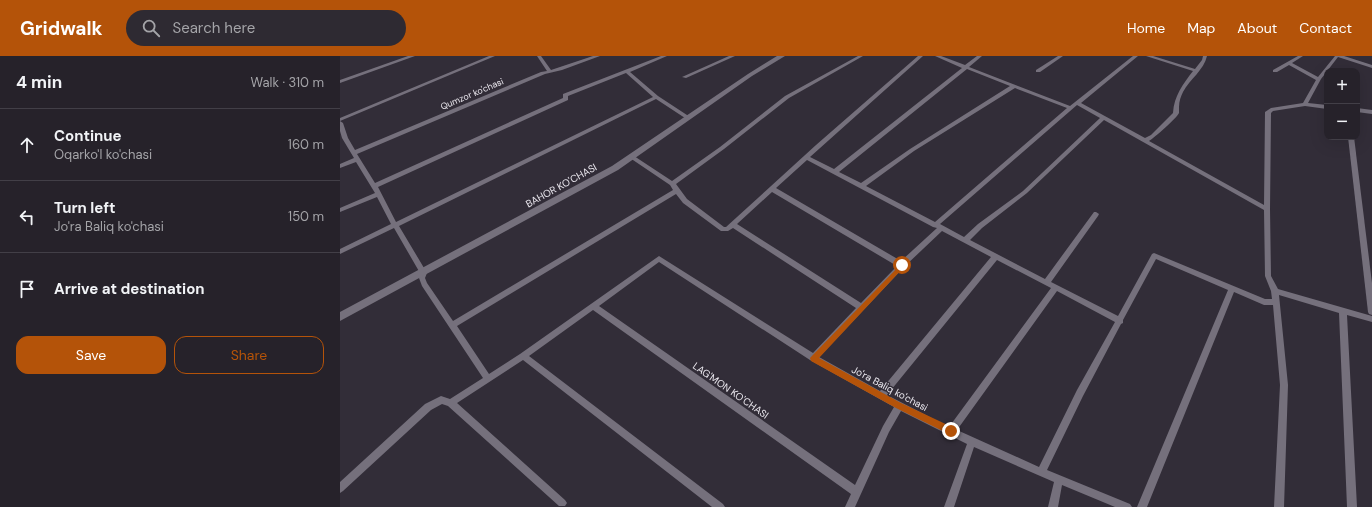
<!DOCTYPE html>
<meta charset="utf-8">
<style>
:root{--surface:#26222a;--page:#2e2a32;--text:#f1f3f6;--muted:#a4a4a8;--line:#423f47;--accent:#b45309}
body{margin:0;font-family:"DM Sans",sans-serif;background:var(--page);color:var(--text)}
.controls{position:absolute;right:12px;top:12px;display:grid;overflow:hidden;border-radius:8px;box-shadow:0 4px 16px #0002}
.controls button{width:36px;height:36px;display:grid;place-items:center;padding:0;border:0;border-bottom:1px solid var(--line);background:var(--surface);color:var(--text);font:20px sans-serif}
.stop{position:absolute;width:12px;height:12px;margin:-9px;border:3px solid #b45309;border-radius:50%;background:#fff}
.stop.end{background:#b45309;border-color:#fff;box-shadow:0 1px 4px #0008}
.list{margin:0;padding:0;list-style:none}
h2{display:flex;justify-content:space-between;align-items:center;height:52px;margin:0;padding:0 16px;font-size:17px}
h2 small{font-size:13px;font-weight:400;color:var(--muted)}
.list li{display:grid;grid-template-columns:26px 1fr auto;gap:12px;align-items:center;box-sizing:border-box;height:72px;padding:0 16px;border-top:1px solid var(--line)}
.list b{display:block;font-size:15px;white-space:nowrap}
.list p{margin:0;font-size:13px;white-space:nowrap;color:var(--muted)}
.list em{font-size:13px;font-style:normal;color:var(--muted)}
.actions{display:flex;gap:8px;padding:12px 16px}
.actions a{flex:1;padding:9px 0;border:1px solid var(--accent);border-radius:12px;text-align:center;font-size:14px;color:var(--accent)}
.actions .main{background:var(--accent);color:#fff}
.icon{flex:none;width:22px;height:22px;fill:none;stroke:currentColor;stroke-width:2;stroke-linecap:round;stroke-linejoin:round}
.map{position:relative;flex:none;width:1032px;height:451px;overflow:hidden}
header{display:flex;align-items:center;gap:24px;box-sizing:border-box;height:56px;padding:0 20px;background:var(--accent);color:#fff}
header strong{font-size:19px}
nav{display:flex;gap:22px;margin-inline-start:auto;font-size:14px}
.search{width:280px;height:36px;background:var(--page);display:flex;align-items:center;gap:10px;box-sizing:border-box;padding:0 14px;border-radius:22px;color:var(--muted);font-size:15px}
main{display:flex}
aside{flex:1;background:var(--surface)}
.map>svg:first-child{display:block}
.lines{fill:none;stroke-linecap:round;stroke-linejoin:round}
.street{fill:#75707c;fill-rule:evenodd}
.secondary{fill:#75707c;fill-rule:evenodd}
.route{fill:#b45309}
.labels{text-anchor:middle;stroke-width:3;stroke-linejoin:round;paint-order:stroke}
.far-street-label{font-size:9px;fill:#ebe8ef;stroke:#322d38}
.street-label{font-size:10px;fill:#ebe8ef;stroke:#322d38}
</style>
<header>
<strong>Gridwalk</strong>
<div class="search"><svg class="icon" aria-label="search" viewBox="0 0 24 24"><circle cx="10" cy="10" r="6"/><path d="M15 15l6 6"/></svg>Search here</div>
<nav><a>Home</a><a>Map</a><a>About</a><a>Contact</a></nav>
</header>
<main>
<aside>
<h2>4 min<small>Walk · 310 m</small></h2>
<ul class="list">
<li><svg class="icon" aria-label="ahead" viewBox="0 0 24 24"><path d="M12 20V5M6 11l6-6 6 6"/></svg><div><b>Continue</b><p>Oqarko'l ko'chasi</p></div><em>160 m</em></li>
<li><svg class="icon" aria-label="left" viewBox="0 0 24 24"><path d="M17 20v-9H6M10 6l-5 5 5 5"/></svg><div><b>Turn left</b><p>Jo'ra Baliq ko'chasi</p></div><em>150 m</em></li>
<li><svg class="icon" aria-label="arrive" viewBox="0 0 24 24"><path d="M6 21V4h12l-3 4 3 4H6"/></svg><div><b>Arrive at destination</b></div></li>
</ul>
<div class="actions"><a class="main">Save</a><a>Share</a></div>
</aside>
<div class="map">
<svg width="1032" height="451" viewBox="0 0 1032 451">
<rect width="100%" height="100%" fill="#322d38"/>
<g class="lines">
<g class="street">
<path d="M 68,0 L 75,0 L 0,27 L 0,24 Z"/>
<path d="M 149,0 L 155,0 L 0,65 L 3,67 L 8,82 L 15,94 L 201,16 L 207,15 L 197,0 L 201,0 L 211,14 L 253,0 L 260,0 L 222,14 L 205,18 L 17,98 L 35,127 L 223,42 L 223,38 L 321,0 L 327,0 L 290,16 L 318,40 L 350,61 L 347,63 L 345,62 L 316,43 L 59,170 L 87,217 L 85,222 L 87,227 L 113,265 L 333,134 L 330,129 L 290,102 L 290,100 L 294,100 L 332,125 L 380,91 L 445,40 L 518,0 L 523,0 L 449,42 L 384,93 L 336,128 L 347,143 L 384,171 L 386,171 L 476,89 L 578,0 L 583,0 L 470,101 L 494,113 L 622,12 L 595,0 L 601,0 L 625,9 L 637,0 L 642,0 L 629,11 L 730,50 L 793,0 L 798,0 L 741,47 L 805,82 L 811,79 L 833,57 C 834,40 843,28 853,15 L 806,0 L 813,0 L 855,13 L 862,4 L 863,0 L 867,0 C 864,14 850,23 843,36 C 841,40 839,45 839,51 C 839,53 839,55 839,57 C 837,62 814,82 809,85 L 924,149 L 925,56 L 931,52 L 963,47 L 976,24 L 949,9 L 937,16 L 933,16 L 933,14 L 958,0 L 963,0 L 952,7 L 978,21 L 995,0 L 1004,0 L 1032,9 L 1032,12 L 998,1 L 981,23 L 968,47 L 987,49 L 987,53 L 965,50 L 933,55 L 931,57 L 930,153 L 931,220 L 938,233 L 1032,260 L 1032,266 L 1007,259 L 1017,451 L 1007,451 L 999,257 L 939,239 L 948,329 L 944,451 L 934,451 L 940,329 L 933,249 L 924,249 L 894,236 L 807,451 L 797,451 L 888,234 L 816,203 L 783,264 L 783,267 L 781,268 L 743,340 L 707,414 L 790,448 L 792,451 L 775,451 L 722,429 L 718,451 L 708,451 L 714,426 L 634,391 L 614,451 L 604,451 L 627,388 L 561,355 L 549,376 L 515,451 L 505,451 L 511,438 L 253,254 L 189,300 L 383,448 L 385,451 L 372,451 L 183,304 L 117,347 L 225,444 L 227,447 L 225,450 L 219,450 L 108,350 L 102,348 L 91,354 L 3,435 L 0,437 L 0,426 L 85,348 L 101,340 L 110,343 L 143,322 L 82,230 L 79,222 L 80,217 L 54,172 L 0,198 L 0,193 L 51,168 L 37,141 L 0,156 L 0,152 L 35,137 L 16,106 L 0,112 L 0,108 L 14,102 L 2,82 L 0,75 L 0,62 ZM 627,13 L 670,30 L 570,93 L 521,127 L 499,116 ZM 286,17 L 313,41 L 56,166 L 38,131 L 228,44 L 228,40 ZM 675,32 L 727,52 L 595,166 L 526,130 L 574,95 ZM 737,49 L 760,62 L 683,135 L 638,168 L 624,181 L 600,168 ZM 764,64 L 924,154 L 925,220 L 931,235 L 932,243 L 925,243 L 814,197 L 812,198 L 778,260 L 711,226 L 758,160 L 759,158 L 756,156 L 754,156 L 705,223 L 630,184 L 642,172 L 687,137 ZM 467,104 L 593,171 L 597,172 L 561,205 L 436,132 ZM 432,136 L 557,210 L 521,247 L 397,168 ZM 336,138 L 343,147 L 381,175 L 388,175 L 393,172 L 516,252 L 473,297 L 319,200 L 180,298 L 149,318 L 117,270 ZM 602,175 L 651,201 L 540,335 L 479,301 L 564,211 ZM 657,204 L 711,232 L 609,371 L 547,339 ZM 319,206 L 470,304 L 554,351 L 543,370 L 515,429 L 259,250 ZM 717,235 L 775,266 L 737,334 L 699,411 L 617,374 Z"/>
<path d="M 389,0 L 395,0 L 346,22 L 342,21 Z"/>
<path d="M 718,0 L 723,0 L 700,16 L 696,16 L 696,14 Z"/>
<path d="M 1017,52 L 1032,54 L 1032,58 L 1017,56 Z"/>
<path d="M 1008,81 L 1014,81 L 1032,227 L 1032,259 L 1029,258 L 1028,256 Z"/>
</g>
<path class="secondary" d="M 437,0 L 445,0 L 412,20 L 278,114 L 0,265 L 0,256 L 272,110 L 408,18 Z"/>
</g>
<path class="route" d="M 562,207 L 565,209 L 564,211 L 479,302 L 561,347 L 614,372 L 615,375 L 611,379 L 556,352 L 471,305 L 470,302 Z"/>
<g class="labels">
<g class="far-street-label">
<text transform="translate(132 38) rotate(-23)" y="3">Qumzor ko'chasi</text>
</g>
<g class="street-label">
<text transform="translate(221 129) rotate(-29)" y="4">BAHOR KO'CHASI</text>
<text transform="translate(550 332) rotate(28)" y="4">Jo'ra Baliq ko'chasi</text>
<text transform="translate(391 334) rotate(35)" y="4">LAG'MON KO'CHASI</text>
</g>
</g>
</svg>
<div class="controls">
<button>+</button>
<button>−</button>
</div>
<div class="stop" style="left:562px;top:209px"></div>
<div class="stop end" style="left:611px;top:375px"></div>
</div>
</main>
